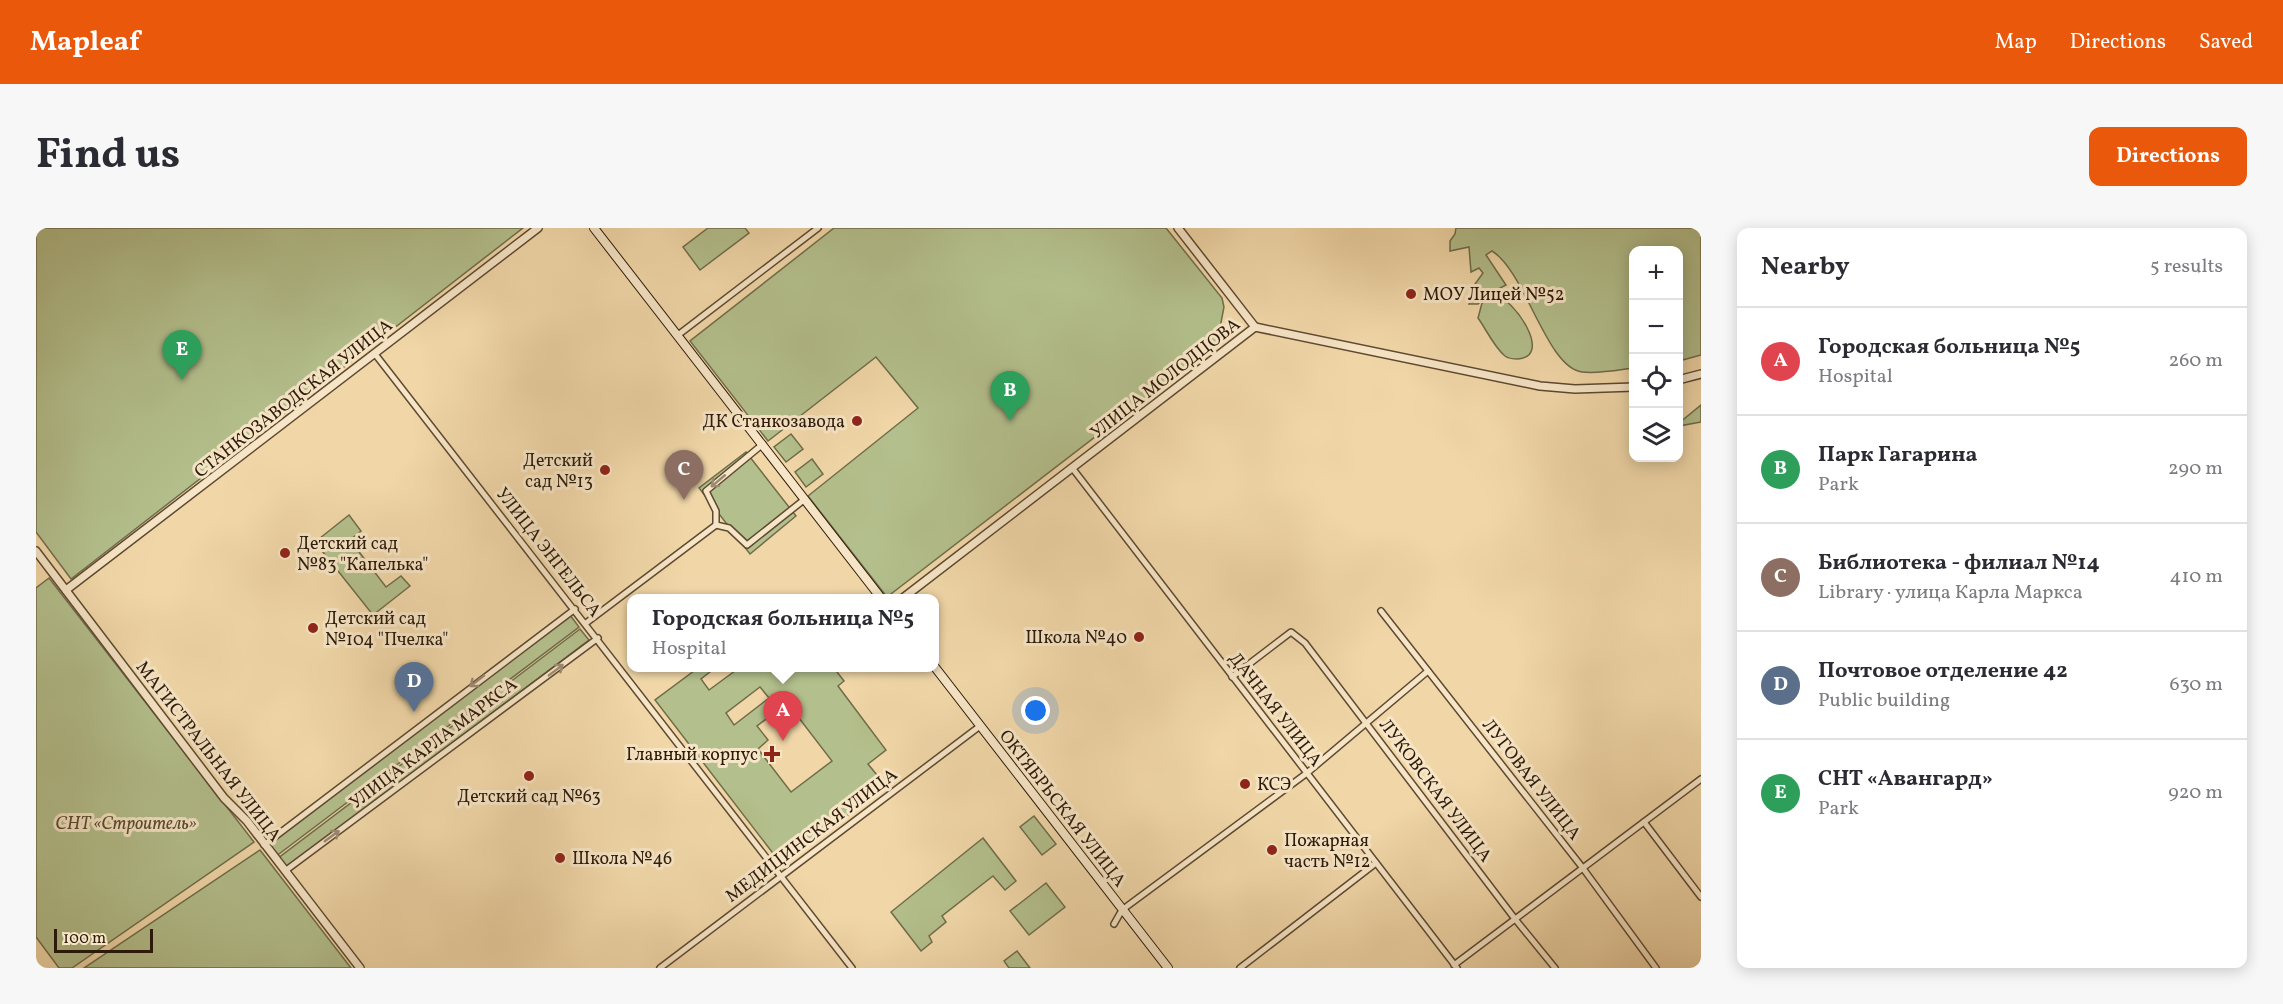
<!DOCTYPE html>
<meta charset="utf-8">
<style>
:root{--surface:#fff;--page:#f7f7f7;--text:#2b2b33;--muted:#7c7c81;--line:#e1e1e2;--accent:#ea580c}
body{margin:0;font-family:Vollkorn,serif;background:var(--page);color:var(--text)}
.controls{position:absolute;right:18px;top:18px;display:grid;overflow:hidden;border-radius:12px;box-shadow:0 3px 15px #0003}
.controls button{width:54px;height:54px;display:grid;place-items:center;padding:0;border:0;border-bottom:2px solid var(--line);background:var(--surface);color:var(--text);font:30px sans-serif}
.scale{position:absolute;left:18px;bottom:15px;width:99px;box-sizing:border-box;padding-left:6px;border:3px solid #2d1a09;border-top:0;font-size:16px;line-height:21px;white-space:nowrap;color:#2d1a09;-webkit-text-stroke:4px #f6e5c6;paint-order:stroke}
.you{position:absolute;left:1000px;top:483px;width:21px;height:21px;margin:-15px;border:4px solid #fff;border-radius:50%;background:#1a73e8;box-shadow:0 0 0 9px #1a73e833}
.badge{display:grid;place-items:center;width:39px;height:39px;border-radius:50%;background:var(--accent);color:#fff;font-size:20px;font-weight:700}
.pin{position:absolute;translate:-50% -50px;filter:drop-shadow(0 2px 3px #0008)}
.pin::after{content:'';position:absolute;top:32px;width:21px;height:18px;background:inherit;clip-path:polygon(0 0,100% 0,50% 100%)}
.popup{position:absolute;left:591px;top:366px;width:312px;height:78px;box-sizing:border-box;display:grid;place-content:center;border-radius:12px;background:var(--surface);filter:drop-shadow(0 2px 4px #0005);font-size:20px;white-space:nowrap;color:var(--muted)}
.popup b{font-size:22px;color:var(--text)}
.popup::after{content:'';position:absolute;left:50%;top:100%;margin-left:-12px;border:12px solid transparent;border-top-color:var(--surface)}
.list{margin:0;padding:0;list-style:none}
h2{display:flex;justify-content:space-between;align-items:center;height:78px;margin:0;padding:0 24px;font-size:26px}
h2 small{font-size:20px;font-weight:400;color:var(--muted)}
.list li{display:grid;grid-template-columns:39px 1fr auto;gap:18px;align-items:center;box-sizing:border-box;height:108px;padding:0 24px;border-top:2px solid var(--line)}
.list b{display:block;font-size:22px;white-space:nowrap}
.list p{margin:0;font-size:20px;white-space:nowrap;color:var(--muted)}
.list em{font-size:20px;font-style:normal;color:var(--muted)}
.icon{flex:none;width:33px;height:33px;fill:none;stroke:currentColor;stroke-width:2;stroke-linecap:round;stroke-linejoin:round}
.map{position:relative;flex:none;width:1665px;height:740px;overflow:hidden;border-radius:12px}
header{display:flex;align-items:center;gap:36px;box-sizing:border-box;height:84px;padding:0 30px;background:var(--accent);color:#fff}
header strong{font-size:28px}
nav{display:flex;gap:33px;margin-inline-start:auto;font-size:21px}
.intro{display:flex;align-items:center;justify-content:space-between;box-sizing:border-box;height:144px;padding:0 36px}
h1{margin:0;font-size:42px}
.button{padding:15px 27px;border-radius:12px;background:var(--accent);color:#fff;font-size:21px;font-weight:700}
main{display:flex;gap:36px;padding:0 36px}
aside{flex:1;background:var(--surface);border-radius:12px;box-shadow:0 3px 15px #0003}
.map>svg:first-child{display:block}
.green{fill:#b3bf8c;stroke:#706c4a;stroke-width:1.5;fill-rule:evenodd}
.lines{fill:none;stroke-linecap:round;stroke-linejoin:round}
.minor-casing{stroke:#5e4931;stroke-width:8}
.tertiary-casing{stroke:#5e4931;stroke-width:10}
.secondary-casing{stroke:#2d1a09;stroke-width:10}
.minor{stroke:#f6e5c6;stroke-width:5}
.tertiary{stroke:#f6e5c6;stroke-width:7}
.secondary{stroke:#f6e5c6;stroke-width:8}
.oneway{stroke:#9c8a71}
.poi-dot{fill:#8f2418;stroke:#f6e5c6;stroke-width:2}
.labels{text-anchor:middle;stroke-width:6;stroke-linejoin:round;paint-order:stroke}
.poi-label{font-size:18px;fill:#2d1a09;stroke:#f6e5c6;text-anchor:start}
.street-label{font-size:18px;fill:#2d1a09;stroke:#f6e5c6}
.park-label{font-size:18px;font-style:italic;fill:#554c30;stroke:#f6e5c6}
</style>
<header>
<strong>Mapleaf</strong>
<nav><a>Map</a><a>Directions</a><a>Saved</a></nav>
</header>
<div class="intro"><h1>Find us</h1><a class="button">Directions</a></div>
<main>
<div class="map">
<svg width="1665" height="740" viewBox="0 0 1665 740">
<rect width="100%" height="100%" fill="#f1d7a8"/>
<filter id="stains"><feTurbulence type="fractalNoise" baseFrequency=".00333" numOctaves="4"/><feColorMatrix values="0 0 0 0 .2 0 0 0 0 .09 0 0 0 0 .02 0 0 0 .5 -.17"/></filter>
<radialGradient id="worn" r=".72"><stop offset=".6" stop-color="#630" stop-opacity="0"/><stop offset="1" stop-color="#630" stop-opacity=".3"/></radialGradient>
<g class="green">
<path d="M 0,0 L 487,0 L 35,351 L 0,304 Z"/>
<path d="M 672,0 L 709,0 L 713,5 L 664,42 L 647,19 Z"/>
<path d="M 798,0 L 1130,0 L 1186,70 L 1188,79 L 1181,115 L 851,369 L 772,268 L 882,180 L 840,129 L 732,213 L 654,113 Z"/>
<path d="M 1420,0 L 1665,0 L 1665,127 L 1643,133 L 1642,22 L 1598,22 L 1597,140 C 1582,142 1562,146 1546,144 C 1510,139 1490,44 1456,23 L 1450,27 L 1470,57 L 1451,67 L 1442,76 L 1433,76 L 1439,56 L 1447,45 L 1443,40 L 1435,44 L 1433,19 L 1414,23 L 1414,13 L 1419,6 Z"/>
<path d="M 1459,67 C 1477,70 1518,128 1482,131 C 1478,131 1473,131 1469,128 C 1458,119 1450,101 1442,90 L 1446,75 Z"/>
<path d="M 1665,177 L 1665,194 L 1643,198 L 1643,195 Z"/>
<path d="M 755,206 L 767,221 L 750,234 L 738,219 Z"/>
<path d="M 710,224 L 760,288 L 714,326 L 663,260 Z"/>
<path d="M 776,231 L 787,246 L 770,259 L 759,244 Z"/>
<path d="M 313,287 L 325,303 L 314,312 L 350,359 L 365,348 L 374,358 L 337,387 L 279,314 Z"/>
<path d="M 13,350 L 218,614 L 36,740 L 23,740 L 0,709 L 0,360 Z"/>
<path d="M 534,387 L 543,399 L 239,629 L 230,617 Z"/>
<path d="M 544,401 L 553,412 L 249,642 L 241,631 Z"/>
<path d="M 662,440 L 679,440 L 665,451 L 673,462 L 703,440 L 798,440 L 808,453 L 802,458 L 850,522 L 832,536 L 850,558 L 746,637 L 619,472 ZM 724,459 L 733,470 L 698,497 L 690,485 ZM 742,482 L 753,497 L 763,490 L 796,533 L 755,564 L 722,521 L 732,512 L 721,498 Z"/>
<path d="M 998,588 L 1020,616 L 1006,627 L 984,599 Z"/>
<path d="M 947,610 L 980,653 L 969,662 L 957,648 L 906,688 L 910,694 L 893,708 L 896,714 L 885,723 L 855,684 Z"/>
<path d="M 224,622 L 315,740 L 48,740 Z"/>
<path d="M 1010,655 L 1029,679 L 993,707 L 974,683 Z"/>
<path d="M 981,723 L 994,740 L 973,740 L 968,733 Z"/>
</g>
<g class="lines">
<defs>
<g id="minor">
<path d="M 642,107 L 782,0"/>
<path d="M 339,126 L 816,740"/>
<path d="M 727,216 L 670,263 L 680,283 L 680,297 L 693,300 L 711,317 L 769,271"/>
<path d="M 1037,241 L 1421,740"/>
<path d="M 1345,383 L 1546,639 L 1620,740"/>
<path d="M 550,395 L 680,297"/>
<path d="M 1196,449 L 1255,404 L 1269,415 L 1479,691 L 1519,740"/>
<path d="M 1608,594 L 1665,669"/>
<path d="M 228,617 L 539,381"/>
<path d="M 249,643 L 562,410"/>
<path d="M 1078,696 L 1086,682 L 1271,545 L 1392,443"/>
<path d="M 1418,737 L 1665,551"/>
<path d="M 624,740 L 944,498"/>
<path d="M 1204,740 L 1340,635"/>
</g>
<g id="tertiary">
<path d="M 1142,0 L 1219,99"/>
<path d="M 1642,152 L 1665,146"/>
<path d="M 0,323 L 188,570 L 211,593 L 324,740"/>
<path d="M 30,362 L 502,0"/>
<path d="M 867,370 L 1219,99 L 1504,158 L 1539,161 L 1598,159"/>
</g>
<g id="secondary">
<path d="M 558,0 L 845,370"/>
<path d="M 898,438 L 1132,740"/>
</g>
</defs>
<use href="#minor" class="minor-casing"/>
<use href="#tertiary" class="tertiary-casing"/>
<use href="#secondary" class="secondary-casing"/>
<use href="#minor" class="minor"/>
<use href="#tertiary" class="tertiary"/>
<use href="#secondary" class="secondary"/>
</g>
<defs><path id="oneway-shaft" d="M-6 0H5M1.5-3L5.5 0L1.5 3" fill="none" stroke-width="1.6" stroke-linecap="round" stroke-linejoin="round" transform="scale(1.5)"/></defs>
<g class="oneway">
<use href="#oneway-shaft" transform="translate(682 253) rotate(140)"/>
<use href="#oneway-shaft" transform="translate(520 442) rotate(-37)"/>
<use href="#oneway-shaft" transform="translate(441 453) rotate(142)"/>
<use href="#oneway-shaft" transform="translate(296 608) rotate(-36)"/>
</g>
<g class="poi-dot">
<circle cx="1375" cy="66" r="6"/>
<circle cx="821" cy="193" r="6"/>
<circle cx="569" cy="242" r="6"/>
<circle cx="249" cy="325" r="6"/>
<circle cx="277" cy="400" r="6"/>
<circle cx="1103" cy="409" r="6"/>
<path d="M733 517h6v6h6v6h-6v6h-6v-6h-6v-6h6z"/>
<circle cx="493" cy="548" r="6"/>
<circle cx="1209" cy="556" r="6"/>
<circle cx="1236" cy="622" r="6"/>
<circle cx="524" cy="630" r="6"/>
</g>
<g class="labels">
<g class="poi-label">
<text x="1387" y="72">МОУ Лицей №52</text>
<text x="809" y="199" text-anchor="end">ДК Станкозавода</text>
<text x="557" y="238" text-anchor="end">Детский<tspan x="557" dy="21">сад №13</tspan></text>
<text x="261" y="321">Детский сад<tspan x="261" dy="21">№83 "Капелька"</tspan></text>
<text x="289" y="396">Детский сад<tspan x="289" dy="21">№104 "Пчелка"</tspan></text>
<text x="1091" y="415" text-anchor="end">Школа №40</text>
<text x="722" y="532" text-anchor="end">Главный корпус</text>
<text x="1221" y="562">КСЭ</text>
<text x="493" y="574" text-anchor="middle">Детский сад №63</text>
<text x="1248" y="618">Пожарная<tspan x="1248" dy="21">часть №12</tspan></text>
<text x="536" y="636">Школа №46</text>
</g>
<g class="street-label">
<text transform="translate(1129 150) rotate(-38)" y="6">УЛИЦА МОЛОДЦОВА</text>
<text transform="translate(257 170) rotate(-38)" y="6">СТАНКОЗАВОДСКАЯ УЛИЦА</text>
<text transform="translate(513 324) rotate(52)" y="6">УЛИЦА ЭНГЕЛЬСА</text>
<text transform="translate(1240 481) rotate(52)" y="6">ДАЧНАЯ УЛИЦА</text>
<text transform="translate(397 515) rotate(-37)" y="6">УЛИЦА КАРЛА МАРКСА</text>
<text transform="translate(173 523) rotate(52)" y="6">МАГИСТРАЛЬНАЯ УЛИЦА</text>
<text transform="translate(1496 551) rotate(52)" y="6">ЛУГОВАЯ УЛИЦА</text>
<text transform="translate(1400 562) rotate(53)" y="6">ЛУКОВСКАЯ УЛИЦА</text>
<text transform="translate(1027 580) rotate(52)" y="6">ОКТЯБРЬСКАЯ УЛИЦА</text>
<text transform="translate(775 607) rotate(-37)" y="6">МЕДИЦИНСКАЯ УЛИЦА</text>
</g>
<g class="park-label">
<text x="90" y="601">СНТ «Строитель»</text>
</g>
</g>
<rect width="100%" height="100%" filter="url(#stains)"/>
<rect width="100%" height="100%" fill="url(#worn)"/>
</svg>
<div class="controls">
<button>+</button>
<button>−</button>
<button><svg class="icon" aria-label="locate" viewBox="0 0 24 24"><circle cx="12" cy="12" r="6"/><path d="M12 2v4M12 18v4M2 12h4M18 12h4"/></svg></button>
<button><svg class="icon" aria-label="layers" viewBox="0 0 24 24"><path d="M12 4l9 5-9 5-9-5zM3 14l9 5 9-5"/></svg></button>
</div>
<div class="scale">100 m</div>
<div class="you"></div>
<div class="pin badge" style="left:747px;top:513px;background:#e0444e">A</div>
<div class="popup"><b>Городская больница №5</b>Hospital</div>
<div class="pin badge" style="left:974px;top:193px;background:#2e9e5b">B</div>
<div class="pin badge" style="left:648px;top:272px;background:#8d6e63">C</div>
<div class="pin badge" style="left:378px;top:484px;background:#5c6f8a">D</div>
<div class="pin badge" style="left:146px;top:152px;background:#2e9e5b">E</div>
</div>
<aside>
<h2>Nearby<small>5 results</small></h2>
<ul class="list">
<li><span class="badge" style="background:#e0444e">A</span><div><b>Городская больница №5</b><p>Hospital</p></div><em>260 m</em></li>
<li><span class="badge" style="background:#2e9e5b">B</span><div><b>Парк Гагарина</b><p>Park</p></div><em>290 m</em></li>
<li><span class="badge" style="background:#8d6e63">C</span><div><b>Библиотека - филиал №14</b><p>Library · улица Карла Маркса</p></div><em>410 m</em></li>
<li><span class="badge" style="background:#5c6f8a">D</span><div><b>Почтовое отделение 42</b><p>Public building</p></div><em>630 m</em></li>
<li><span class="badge" style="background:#2e9e5b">E</span><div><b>СНТ «Авангард»</b><p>Park</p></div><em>920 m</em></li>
</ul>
</aside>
</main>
